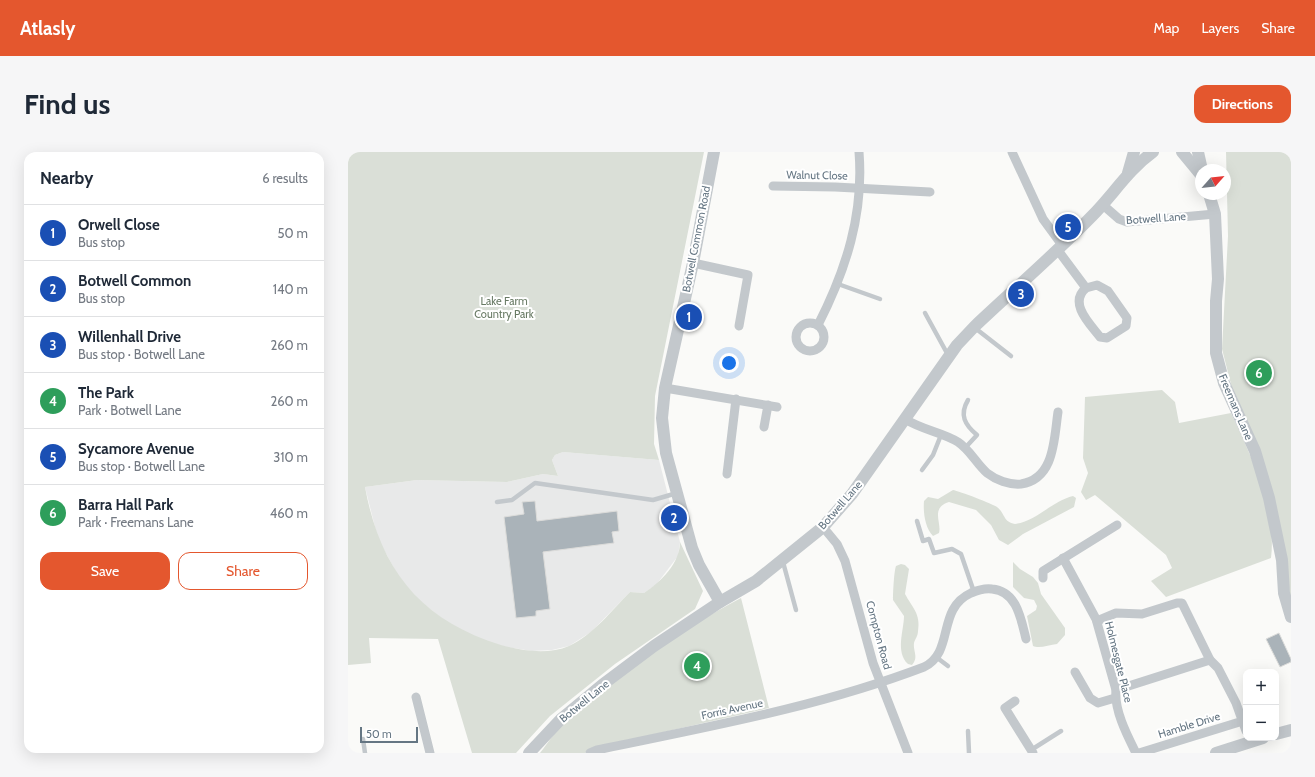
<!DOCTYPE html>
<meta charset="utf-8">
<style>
:root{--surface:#fff;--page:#f6f6f7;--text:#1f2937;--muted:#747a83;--line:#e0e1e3;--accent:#e4572e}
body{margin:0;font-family:Cabin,sans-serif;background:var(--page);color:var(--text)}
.controls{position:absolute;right:12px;bottom:12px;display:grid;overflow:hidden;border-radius:8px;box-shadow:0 4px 16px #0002}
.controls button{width:36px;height:36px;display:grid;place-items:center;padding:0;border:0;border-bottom:1px solid var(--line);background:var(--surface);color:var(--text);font:20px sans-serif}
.compass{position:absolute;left:847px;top:12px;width:36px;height:36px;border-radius:50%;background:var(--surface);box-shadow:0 4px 16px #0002;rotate:63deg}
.scale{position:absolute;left:12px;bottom:10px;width:58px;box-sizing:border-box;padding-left:4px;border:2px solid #657683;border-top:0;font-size:11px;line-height:14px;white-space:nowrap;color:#657683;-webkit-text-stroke:3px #fff;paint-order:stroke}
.you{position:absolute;left:381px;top:211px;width:14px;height:14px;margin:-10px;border:3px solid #fff;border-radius:50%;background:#1a73e8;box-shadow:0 0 0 6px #1a73e833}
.badge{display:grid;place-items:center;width:26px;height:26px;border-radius:50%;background:var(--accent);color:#fff;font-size:13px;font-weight:700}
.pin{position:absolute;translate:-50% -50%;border:2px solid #fff;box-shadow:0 1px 4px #0006}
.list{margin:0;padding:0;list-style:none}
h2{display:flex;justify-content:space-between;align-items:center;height:52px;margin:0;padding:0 16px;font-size:17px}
h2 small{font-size:13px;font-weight:400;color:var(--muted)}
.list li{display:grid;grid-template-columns:26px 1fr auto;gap:12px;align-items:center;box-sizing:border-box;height:56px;padding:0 16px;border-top:1px solid var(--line)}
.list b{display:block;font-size:15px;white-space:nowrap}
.list p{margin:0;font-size:13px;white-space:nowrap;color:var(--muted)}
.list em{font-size:13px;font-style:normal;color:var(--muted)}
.actions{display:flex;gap:8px;padding:12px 16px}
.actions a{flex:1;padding:9px 0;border:1px solid var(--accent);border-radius:12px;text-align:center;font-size:14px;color:var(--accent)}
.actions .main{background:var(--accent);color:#fff}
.map{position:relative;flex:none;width:943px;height:601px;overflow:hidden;border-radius:12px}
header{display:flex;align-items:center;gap:24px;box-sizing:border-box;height:56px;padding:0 20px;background:var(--accent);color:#fff}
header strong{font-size:19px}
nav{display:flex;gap:22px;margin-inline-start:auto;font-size:14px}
.intro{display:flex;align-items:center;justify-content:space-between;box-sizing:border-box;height:96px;padding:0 24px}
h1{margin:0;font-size:28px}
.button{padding:10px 18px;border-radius:12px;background:var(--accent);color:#fff;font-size:14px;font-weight:700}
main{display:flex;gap:24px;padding:0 24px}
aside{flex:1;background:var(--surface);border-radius:12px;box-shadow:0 4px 16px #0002}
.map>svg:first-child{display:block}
.built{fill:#e8e9e9}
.green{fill:#dadfd7}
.building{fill:#aab3b9;stroke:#dcdcda}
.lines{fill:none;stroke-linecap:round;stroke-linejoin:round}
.service{stroke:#c3c8cc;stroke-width:4.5}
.minor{stroke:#c3c8cc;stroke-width:9}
.tertiary{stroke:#c3c8cc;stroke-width:12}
.labels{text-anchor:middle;stroke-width:4;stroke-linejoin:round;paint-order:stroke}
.street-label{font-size:11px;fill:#657683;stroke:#fff}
.park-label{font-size:11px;fill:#687a64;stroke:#fff}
</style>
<header>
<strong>Atlasly</strong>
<nav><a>Map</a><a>Layers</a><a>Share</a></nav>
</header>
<div class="intro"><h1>Find us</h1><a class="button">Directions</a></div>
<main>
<aside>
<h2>Nearby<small>6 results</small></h2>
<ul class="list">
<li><span class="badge" style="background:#1a4fb4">1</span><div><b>Orwell Close</b><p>Bus stop</p></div><em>50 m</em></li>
<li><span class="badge" style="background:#1a4fb4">2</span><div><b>Botwell Common</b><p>Bus stop</p></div><em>140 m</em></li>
<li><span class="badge" style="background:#1a4fb4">3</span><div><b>Willenhall Drive</b><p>Bus stop · Botwell Lane</p></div><em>260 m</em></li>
<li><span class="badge" style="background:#2e9e5b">4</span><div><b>The Park</b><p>Park · Botwell Lane</p></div><em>260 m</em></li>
<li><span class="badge" style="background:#1a4fb4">5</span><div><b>Sycamore Avenue</b><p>Bus stop · Botwell Lane</p></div><em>310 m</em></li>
<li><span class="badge" style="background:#2e9e5b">6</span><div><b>Barra Hall Park</b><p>Park · Freemans Lane</p></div><em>460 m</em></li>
</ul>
<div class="actions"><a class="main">Save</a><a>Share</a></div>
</aside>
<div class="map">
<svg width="943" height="601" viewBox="0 0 943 601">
<rect width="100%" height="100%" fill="#fafaf8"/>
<path class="built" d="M 215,300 L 311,308 L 332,390 L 330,404 L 308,433 L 296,441 L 282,440 L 243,480 L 221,494 L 204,498 L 184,499 L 158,495 L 128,486 L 97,469 L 71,448 L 52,427 L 30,387 L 17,335 L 69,328 L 159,330 L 195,322 L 210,324 L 204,308 L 207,303 Z"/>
<g class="green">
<path d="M 0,0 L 356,0 L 307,244 L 306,292 L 311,308 L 215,300 L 207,303 L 204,308 L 210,324 L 195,322 L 159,330 L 69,328 L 17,335 C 32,417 72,468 153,493 C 174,499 200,503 221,494 C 245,483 264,458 282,440 L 296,441 C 313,430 332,411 332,390 L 355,439 L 347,457 L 267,512 L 202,564 L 168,601 L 124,601 L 90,487 L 21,486 L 23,511 L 0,513 Z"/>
<path d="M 878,0 L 943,0 L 943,449 L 935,396 L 886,244 L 874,197 L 880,84 Z"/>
<path d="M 814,238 L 827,250 L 831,271 L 883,261 C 903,303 929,359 923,406 L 818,445 L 803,429 L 824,416 L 818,403 L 747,343 L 738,348 L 733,340 L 740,321 L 735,306 L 737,245 Z"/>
<path d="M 605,338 C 611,339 645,352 649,355 C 657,361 655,370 667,372 C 689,369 704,349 725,344 L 728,346 L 726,355 L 675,382 L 660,393 L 651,388 L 643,373 L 628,358 L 601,350 C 582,356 594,371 591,381 L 585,384 C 577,376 575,360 576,349 L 580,345 L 590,347 Z"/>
<path d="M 665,410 L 672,417 L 685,425 L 690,431 L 693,442 L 717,476 L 717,483 L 709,492 C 701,493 691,497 685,494 L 679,464 L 688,458 L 689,454 L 686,448 L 676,446 L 665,435 Z"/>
<path d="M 553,412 L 557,413 L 561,417 L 557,442 C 564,455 573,462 570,479 C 570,484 567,487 566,491 C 565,500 571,505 564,513 L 560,512 C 547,500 556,478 556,464 L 545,448 C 545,441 546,419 548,414 Z"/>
<path d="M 393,446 L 421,556 L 241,597 L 237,601 L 192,601 C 200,591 207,579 217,570 C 268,522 331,479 393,446 Z"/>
</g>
<g class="building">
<path d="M 187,349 L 189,369 L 269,359 L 271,379 L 264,380 L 266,391 L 195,400 L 202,457 L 188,459 L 188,464 L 168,466 L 156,365 L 176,362 L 174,350 Z"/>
<path d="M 931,481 L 943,507 L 943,510 L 932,515 L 918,487 Z"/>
</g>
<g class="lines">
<g class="service">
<path d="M 490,132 L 532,147"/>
<path d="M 577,161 L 600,203"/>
<path d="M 627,176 L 663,204"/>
<path d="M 617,296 L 629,283 C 617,273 611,263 620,248"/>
<path d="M 574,318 L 585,303 L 593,283"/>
<path d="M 149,350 L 164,348 L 187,331 L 305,348 L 329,341"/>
<path d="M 569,369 L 575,389 L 581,387 L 586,401 L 604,397 L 613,402 L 626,440"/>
<path d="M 435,410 L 448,458"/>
<path d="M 588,505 L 600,514"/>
<path d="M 620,579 L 621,601"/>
<path d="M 15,587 L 17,601"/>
<path d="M 683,598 L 713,579"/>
</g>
<g class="minor">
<path d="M 664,0 L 695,67 L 714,93"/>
<path d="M 425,34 L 487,35 L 582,40"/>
<path d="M 755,53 L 771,67 L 779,70 L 867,62"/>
<path d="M 709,97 L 738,136 L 749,133 L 760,139 L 779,166 L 778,174 L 759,186 L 752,185 C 742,172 720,151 738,136"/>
<path d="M 345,111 L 400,123 L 391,174"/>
<circle cx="462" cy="185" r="14"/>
<path d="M 470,173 C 498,118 516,62 511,0"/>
<path d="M 317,236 L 429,255"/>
<path d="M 557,267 C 574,278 594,280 610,290 C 622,298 628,311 639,321 C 648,328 661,333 673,332 C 707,327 706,286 710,260"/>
<path d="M 416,275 L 420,253"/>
<path d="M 379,322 L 388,247"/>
<path d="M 475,375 L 489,392 L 497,409 L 525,511 L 560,601"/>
<path d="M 715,406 L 748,467 L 768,538 C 766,558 779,583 788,601"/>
<path d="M 695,426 L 695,419 L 769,373"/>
<path d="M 749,469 L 768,461 L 794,462 L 829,451 L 834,451 L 862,508 L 870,516 L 888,551 L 898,579"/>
<path d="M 727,520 L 742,546 L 750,551 L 767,546"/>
<path d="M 768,538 L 862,508"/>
<path d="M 68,545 L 82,601"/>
<path d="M 667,549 L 657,556 L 685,601"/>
<path d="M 242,601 L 249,598 C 359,575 471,555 576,515 C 607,500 588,457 623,441 C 630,438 637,436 644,437 C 669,439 673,467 678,487"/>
<path d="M 791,601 L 898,568"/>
</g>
<g class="tertiary">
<path d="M 366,0 L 345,111 L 317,236 L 314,266 L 318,301 L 344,396 L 351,413 L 372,450"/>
<path d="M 834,0 L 853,23"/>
<path d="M 850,0 L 854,18"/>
<path d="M 780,21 L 786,0"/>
<path d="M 861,42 L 867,62 L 870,127 L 868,149 L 868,201 L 876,231 L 907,299 L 921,346 L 934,408 L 936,441 L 943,465"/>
<path d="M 928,582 L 943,578"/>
<path d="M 181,601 L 213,567 L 254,533 L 306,494 L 372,450 L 408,429 L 475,375 L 504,342 L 609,193 L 626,175 C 665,138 706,103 744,64 C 765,43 780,18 805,0"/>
<path d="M 868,601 L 915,586"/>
</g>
</g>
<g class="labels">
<g class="street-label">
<text transform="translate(469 23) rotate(1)" y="4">Walnut Close</text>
<text transform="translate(808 66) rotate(-4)" y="4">Botwell Lane</text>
<text transform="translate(348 87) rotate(-79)" y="4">Botwell Common Road</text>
<text transform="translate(888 255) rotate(67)" y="4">Freemans Lane</text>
<text transform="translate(492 353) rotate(-49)" y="4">Botwell Lane</text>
<text transform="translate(531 483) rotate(75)" y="4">Compton Road</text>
<text transform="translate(771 510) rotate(76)" y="4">Holmesgate Place</text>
<text transform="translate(236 549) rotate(-39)" y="4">Botwell Lane</text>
<text transform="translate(384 557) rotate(-12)" y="4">Forris Avenue</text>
<text transform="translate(841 573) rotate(-17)" y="4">Hamble Drive</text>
</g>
<g class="park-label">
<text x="156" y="153">Lake Farm<tspan x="156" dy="13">Country Park</tspan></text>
</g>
</g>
</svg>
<div class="controls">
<button>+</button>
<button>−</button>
</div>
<svg class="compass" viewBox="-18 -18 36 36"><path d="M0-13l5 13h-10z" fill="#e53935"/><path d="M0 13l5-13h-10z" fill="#747a83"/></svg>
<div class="scale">50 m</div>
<div class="you"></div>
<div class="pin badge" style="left:341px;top:165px;background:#1a4fb4">1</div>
<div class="pin badge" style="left:326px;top:366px;background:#1a4fb4">2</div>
<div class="pin badge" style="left:673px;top:142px;background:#1a4fb4">3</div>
<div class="pin badge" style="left:349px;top:514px;background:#2e9e5b">4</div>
<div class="pin badge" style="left:720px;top:75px;background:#1a4fb4">5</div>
<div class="pin badge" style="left:911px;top:221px;background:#2e9e5b">6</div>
</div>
</main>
